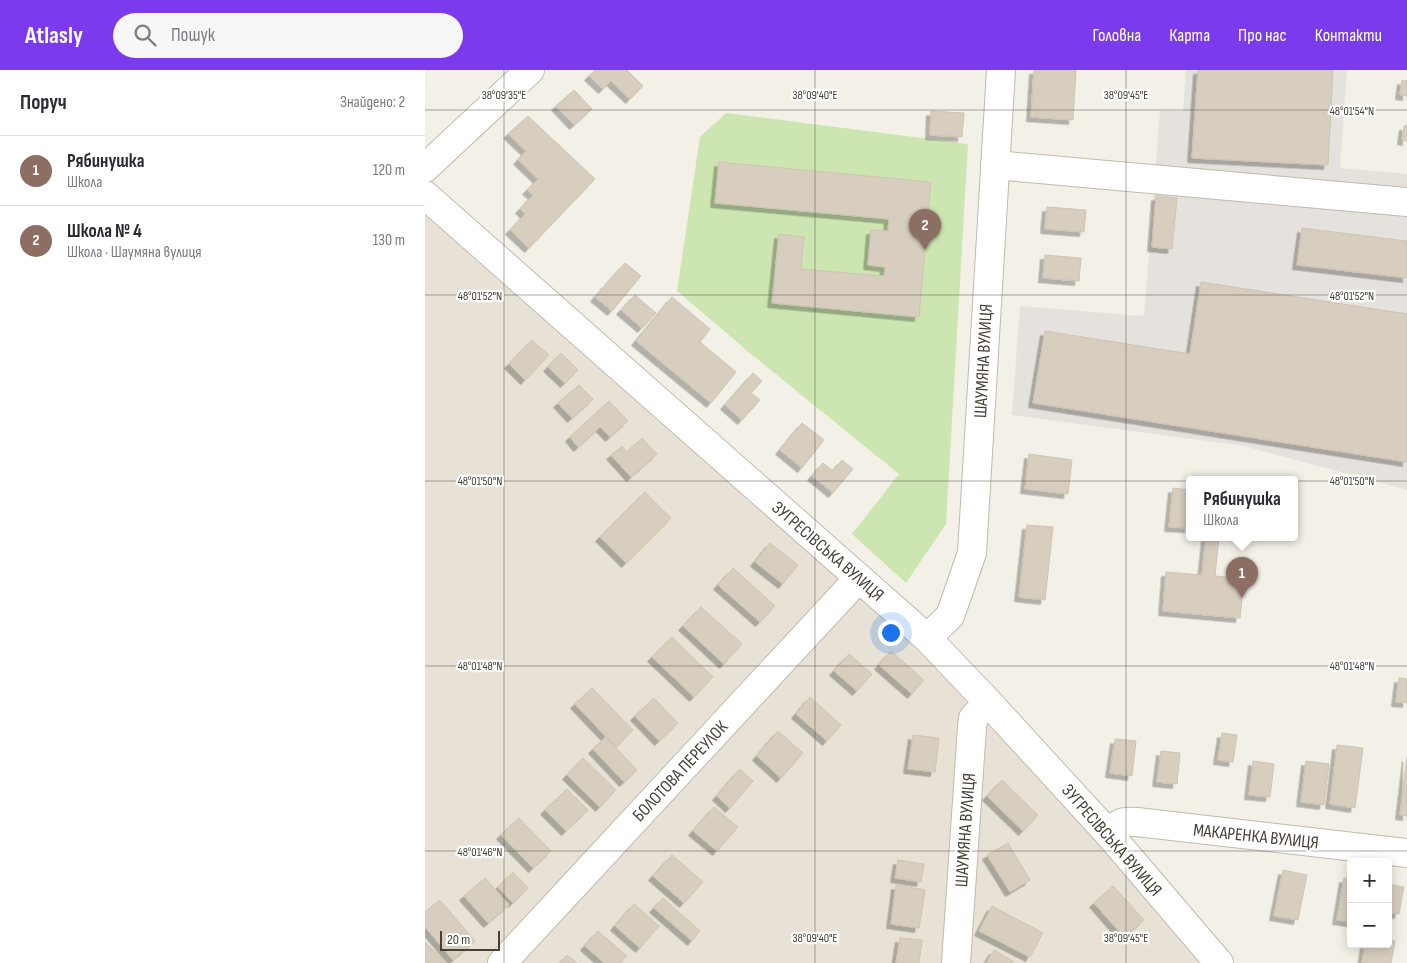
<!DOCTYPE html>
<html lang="uk">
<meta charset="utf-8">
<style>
:root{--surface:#fff;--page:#f7f7f7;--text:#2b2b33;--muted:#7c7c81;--line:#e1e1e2;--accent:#7c3aed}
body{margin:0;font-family:"Sofia Sans Condensed",sans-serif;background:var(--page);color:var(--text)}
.controls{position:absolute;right:15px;bottom:15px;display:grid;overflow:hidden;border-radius:5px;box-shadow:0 2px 12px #0003}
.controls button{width:45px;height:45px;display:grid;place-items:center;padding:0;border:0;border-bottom:1px solid var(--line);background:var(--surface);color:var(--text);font:25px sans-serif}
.scale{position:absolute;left:15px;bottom:12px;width:60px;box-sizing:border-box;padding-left:5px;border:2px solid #464036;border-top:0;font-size:14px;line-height:18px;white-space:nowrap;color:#464036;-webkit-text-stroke:4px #fff;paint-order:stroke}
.you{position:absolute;left:465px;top:562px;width:18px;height:18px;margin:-12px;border:4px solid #fff;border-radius:50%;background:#1a73e8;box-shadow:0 0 0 8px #1a73e833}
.badge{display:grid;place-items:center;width:32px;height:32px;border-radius:50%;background:var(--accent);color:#fff;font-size:16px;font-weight:700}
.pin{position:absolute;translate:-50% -41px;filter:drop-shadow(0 1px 2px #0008)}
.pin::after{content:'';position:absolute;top:26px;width:18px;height:15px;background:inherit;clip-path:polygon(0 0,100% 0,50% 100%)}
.popup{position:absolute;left:761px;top:406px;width:112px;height:65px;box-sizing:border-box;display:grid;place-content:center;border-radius:5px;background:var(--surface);filter:drop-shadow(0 1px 4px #0005);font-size:16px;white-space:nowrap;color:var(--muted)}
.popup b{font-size:19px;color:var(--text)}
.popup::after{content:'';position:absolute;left:50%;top:100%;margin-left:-10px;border:10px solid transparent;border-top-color:var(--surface)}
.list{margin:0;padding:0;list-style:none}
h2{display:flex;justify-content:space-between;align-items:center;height:65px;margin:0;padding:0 20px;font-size:21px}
h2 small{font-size:16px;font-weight:400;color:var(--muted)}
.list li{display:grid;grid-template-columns:32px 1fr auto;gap:15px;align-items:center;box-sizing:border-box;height:70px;padding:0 20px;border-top:1px solid var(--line)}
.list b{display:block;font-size:19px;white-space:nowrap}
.list p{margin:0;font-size:16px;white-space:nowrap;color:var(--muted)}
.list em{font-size:16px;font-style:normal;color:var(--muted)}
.icon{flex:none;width:28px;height:28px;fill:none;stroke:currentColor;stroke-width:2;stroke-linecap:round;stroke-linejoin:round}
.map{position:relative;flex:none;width:982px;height:893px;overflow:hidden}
header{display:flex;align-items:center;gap:30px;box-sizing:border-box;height:70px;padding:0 25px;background:var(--accent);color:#fff}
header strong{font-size:24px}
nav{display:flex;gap:28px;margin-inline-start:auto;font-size:18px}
.search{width:350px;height:45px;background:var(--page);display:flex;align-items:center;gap:12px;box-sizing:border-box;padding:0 18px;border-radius:28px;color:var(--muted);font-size:19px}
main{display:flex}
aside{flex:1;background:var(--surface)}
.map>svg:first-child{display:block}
.residential{fill:#e7e2d5}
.industrial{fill:#e5e1dc}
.green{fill:#cde6b1}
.building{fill:#d7cec0;stroke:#cfc4b0;filter:url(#shadow)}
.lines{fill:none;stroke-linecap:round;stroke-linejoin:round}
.minor-casing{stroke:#c1baad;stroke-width:30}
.minor{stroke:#fff;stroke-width:28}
.ticks{fill:none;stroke:#464036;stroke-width:1;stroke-opacity:0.45}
.labels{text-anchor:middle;stroke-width:4.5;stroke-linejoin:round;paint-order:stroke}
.street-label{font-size:18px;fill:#464036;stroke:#fff}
.ticks-label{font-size:12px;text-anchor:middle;fill:#464036;stroke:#fff;stroke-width:4.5;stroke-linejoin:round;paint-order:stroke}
</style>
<header>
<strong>Atlasly</strong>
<div class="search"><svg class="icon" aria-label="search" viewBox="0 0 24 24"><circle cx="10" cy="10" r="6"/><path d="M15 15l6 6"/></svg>Пошук</div>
<nav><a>Головна</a><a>Карта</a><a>Про нас</a><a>Контакти</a></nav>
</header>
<main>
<aside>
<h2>Поруч<small>Знайдено: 2</small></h2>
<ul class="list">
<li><span class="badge" style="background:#8d6e63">1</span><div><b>Рябинушка</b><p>Школа</p></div><em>120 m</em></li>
<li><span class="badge" style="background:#8d6e63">2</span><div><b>Школа № 4</b><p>Школа · Шаумяна вулиця</p></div><em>130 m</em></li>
</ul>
</aside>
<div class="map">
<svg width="982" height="893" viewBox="0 0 982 893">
<defs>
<filter id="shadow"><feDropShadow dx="-4.5" dy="4.5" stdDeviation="0" flood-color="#0004"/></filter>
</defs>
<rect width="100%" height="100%" fill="#f3f0e7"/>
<path class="residential" d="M 0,122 L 496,574 L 782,893 L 0,893 Z"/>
<path class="industrial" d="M 761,0 L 922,0 L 915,98 L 982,104 L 982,420 L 819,376 L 587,345 L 595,236 L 719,246 L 735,41 L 758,41 Z"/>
<path class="green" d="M 301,43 L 543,74 L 521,454 L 481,513 L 427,464 L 474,404 L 326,284 L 252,221 L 275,67 Z"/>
<g class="building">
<path d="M 170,0 L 202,0 L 218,16 L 205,29 L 186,11 L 178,19 L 164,6 Z"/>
<path d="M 609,0 L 651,0 L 648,50 L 606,47 Z"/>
<path d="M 773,0 L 908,0 L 903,95 L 767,88 Z"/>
<path d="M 977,10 L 982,11 L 982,26 L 975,25 Z"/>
<path d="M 149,20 L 167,39 L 149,55 L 131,36 Z"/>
<path d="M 506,41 L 539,43 L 537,67 L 505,65 Z"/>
<path d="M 103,46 L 170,109 L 104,178 L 85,160 L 100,144 L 95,139 L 108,125 L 102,120 L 113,109 L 93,90 L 101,81 L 83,64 Z"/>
<path d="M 979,56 L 982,56 L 982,71 L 977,70 Z"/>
<path d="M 294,92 L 506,112 L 494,247 L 347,233 L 354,164 L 379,167 L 376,199 L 459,206 L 460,197 L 443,195 L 446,160 L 463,161 L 464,149 L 290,133 Z"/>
<path d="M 731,126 L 752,128 L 747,179 L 727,177 Z"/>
<path d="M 622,137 L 661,140 L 659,162 L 620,159 Z"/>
<path d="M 877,158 L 982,171 L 982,208 L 872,195 Z"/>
<path d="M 620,185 L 656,188 L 654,211 L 618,208 Z"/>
<path d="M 200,193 L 216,206 L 187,241 L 170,227 Z"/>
<path d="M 776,212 L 982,244 L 982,392 L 608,333 L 620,261 L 765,284 Z"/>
<path d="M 210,225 L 231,243 L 217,258 L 196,240 Z"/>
<path d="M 247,227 L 285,259 L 275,272 L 311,302 L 286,333 L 211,271 Z"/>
<path d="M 107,270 L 124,285 L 100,310 L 84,294 Z"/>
<path d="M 136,283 L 153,300 L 140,313 L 123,297 Z"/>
<path d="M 328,303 L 337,311 L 326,323 L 335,330 L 317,350 L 300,335 Z"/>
<path d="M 154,315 L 168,329 L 147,348 L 133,333 Z"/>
<path d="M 184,331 L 203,351 L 185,367 L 175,357 L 153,377 L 145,367 Z"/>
<path d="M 377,353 L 399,370 L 377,398 L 355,380 Z"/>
<path d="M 217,368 L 232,384 L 206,407 L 186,385 L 197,376 L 202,382 Z"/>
<path d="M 604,384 L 647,390 L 643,424 L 600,419 Z"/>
<path d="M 417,390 L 428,399 L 408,423 L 387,406 L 398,393 L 408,401 Z"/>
<path d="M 748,418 L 764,420 L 764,458 L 744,457 Z"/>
<path d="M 220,422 L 246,448 L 201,493 L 175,467 Z"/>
<path d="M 602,455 L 628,457 L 620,530 L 594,527 Z"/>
<path d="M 781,467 L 794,467 L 790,506 L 819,509 L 815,548 L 738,541 L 741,502 L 777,505 Z"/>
<path d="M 345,473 L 373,495 L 358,514 L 330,492 Z"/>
<path d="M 308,498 L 350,536 L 335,552 L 293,515 Z"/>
<path d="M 276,537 L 317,574 L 299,594 L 258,556 Z"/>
<path d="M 247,567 L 288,607 L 269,627 L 227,587 Z"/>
<path d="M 466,581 L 499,610 L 487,624 L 454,595 Z"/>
<path d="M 424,584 L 447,604 L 432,621 L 409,601 Z"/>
<path d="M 974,608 L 982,609 L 982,633 L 971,632 Z"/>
<path d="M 167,618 L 208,660 L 191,677 L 150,634 Z"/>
<path d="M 385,627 L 416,655 L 402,671 L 371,644 Z"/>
<path d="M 229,628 L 253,653 L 234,671 L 210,646 Z"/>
<path d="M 353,661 L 378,683 L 356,708 L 332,686 Z"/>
<path d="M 797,663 L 812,665 L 808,692 L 793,690 Z"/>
<path d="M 488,665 L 514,668 L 510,702 L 483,699 Z"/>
<path d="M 181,667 L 212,700 L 199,712 L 168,679 Z"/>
<path d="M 690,669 L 711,671 L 707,706 L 685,703 Z"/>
<path d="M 912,675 L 938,678 L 930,738 L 905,734 Z"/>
<path d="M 736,681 L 755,683 L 752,714 L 732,712 Z"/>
<path d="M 982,687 L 982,746 L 975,745 Z"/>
<path d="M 158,688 L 191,720 L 175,737 L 142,705 Z"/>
<path d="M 828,691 L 849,694 L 845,727 L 824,725 Z"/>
<path d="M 881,691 L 904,694 L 899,735 L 876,732 Z"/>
<path d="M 315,699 L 328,711 L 305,738 L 292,726 Z"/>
<path d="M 577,710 L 613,745 L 598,761 L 562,726 Z"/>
<path d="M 142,719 L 163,740 L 141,761 L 120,740 Z"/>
<path d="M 289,737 L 313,757 L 292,781 L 268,761 Z"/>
<path d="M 94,748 L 126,781 L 108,798 L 76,765 Z"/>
<path d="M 583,773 L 605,810 L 585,822 L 562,785 Z"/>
<path d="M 247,785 L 278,812 L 259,833 L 228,806 Z"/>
<path d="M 473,790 L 499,794 L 496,812 L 470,808 Z"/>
<path d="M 858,800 L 882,805 L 873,850 L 849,846 Z"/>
<path d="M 88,802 L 103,818 L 88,833 L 73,817 Z"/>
<path d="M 60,808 L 84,835 L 63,853 L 39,826 Z"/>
<path d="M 919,808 L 926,809 L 926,852 L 912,850 Z"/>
<path d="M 963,814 L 979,817 L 974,844 L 963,842 Z"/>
<path d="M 471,815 L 500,820 L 494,858 L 466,854 Z"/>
<path d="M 688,816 L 719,850 L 699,867 L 669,833 Z"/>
<path d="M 238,828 L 275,861 L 267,871 L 229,838 Z"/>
<path d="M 15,830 L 50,871 L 28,890 L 0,857 L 0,842 Z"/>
<path d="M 209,834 L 234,856 L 215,878 L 190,856 Z"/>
<path d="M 567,836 L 618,863 L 605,887 L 554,861 Z"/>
<path d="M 173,861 L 202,886 L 195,893 L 179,893 L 160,876 Z"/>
<path d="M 475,868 L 497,870 L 494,893 L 471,893 Z"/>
<path d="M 963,870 L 970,871 L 966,893 L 937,893 L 940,874 L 963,874 Z"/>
<path d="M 0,872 L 22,893 L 0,893 Z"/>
<path d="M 569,880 L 589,892 L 588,893 L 561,893 Z"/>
<path d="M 142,885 L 152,893 L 135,893 Z"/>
</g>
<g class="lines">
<defs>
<g id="minor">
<path d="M 570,95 L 982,132"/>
<path d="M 0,98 L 105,0"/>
<path d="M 0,125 L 502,568 L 563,632 L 683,763 L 794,893"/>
<path d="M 502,568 L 525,546 L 547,483 L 576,0"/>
<path d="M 683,763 C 695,752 696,751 712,752 L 982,783"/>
<path d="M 77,893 L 434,508"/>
<path d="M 531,893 L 547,657 L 548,648 L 563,632"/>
</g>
</defs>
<use href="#minor" class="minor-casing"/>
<use href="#minor" class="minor"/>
</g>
<path class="ticks" d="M 79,0 L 79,893M 390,0 L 390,893M 701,0 L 701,893M 0,40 L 982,40M 0,225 L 982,225M 0,411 L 982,411M 0,596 L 982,596M 0,781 L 982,781"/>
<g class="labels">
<g class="street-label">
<text transform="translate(558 291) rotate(-87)" y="6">ШАУМЯНА ВУЛИЦЯ</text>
<text transform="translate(403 481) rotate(41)" y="6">ЗУГРЕСІВСЬКА ВУЛИЦЯ</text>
<text transform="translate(255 701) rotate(-47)" y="6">БОЛОТОВА ПЕРЕУЛОК</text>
<text transform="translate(540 760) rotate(-86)" y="6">ШАУМЯНА ВУЛИЦЯ</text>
<text transform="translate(831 766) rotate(6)" y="6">МАКАРЕНКА ВУЛИЦЯ</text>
<text transform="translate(687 770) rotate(49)" y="6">ЗУГРЕСІВСЬКА ВУЛИЦЯ</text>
</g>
</g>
<g class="ticks-label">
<text x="79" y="29">38°09'35"E</text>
<text x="390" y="29">38°09'40"E</text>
<text x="701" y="29">38°09'45"E</text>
<text x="927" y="45">48°01'54"N</text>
<text x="55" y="230">48°01'52"N</text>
<text x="927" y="230">48°01'52"N</text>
<text x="55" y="415">48°01'50"N</text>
<text x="927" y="415">48°01'50"N</text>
<text x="55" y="600">48°01'48"N</text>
<text x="927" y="600">48°01'48"N</text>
<text x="55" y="786">48°01'46"N</text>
<text x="390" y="872">38°09'40"E</text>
<text x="701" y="872">38°09'45"E</text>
</g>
</svg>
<div class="controls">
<button>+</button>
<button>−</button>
</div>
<div class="scale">20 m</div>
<div class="you"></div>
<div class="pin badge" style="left:817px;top:528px;background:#8d6e63">1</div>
<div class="popup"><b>Рябинушка</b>Школа</div>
<div class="pin badge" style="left:500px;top:180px;background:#8d6e63">2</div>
</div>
</main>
